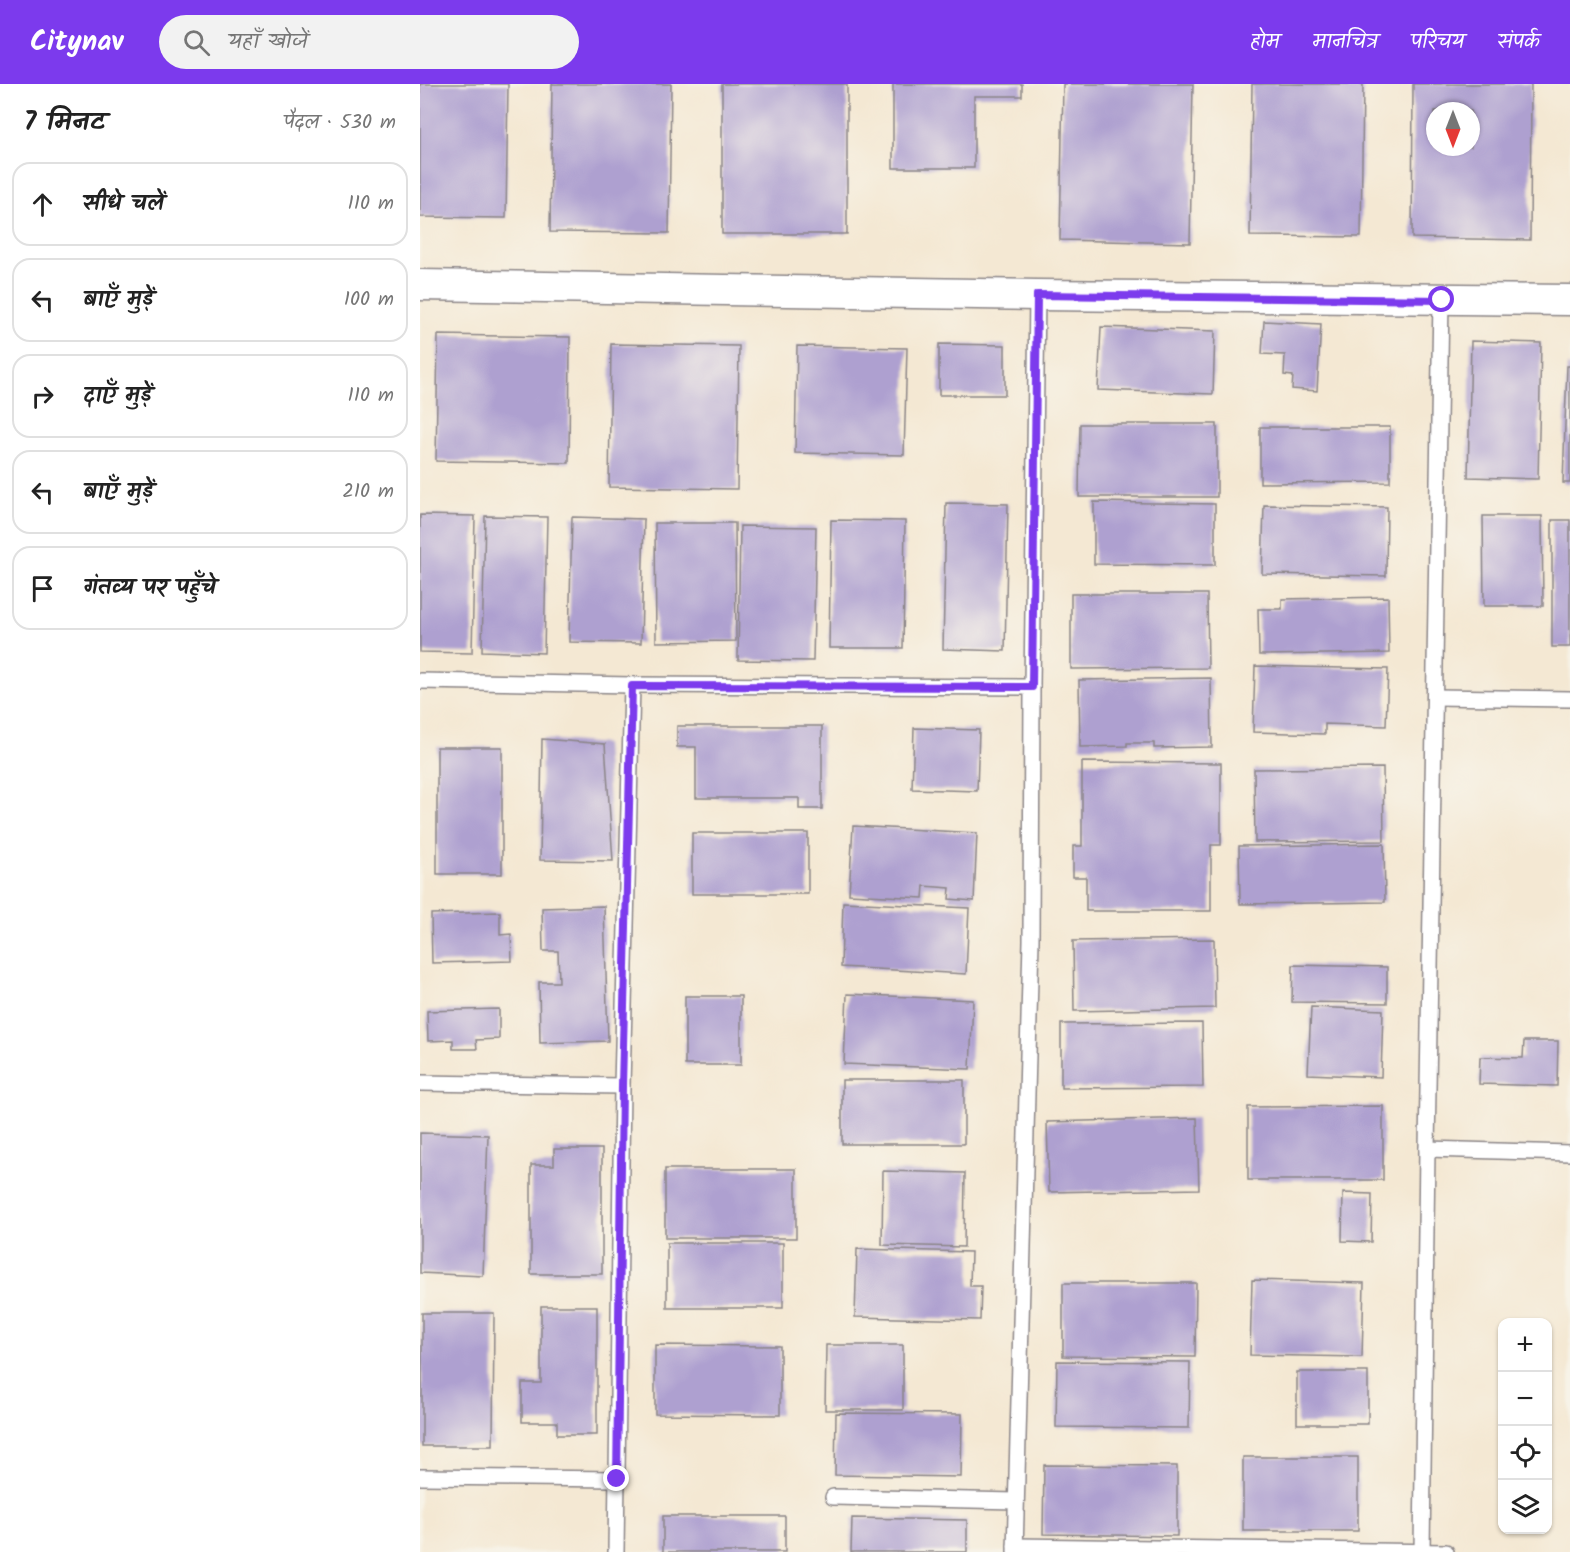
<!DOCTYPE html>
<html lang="hi">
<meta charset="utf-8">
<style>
:root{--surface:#fff;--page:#f2f2f2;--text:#222;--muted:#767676;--line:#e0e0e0;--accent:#7c3aed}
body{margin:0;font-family:Kalam,"Playpen Sans Deva",sans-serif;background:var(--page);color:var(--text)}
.controls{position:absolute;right:18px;bottom:18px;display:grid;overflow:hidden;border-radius:12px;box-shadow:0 2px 4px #0004}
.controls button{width:54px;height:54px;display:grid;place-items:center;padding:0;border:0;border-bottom:2px solid var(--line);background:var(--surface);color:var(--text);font:30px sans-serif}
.compass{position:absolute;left:1006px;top:18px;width:54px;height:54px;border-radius:50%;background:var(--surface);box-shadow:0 2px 4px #0004;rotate:180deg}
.stop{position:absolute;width:18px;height:18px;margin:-14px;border:4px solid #7c3aed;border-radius:50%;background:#fff}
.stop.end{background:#7c3aed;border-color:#fff;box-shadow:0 2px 6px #0008}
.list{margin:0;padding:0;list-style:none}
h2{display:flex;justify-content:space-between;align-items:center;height:78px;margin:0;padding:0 24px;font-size:26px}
h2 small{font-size:20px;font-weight:400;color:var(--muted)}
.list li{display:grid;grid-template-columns:39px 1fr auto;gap:18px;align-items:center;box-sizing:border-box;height:84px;margin:0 12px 12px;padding:0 12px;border:2px solid var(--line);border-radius:18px}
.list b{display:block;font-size:22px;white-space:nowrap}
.list em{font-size:20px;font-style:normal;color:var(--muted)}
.icon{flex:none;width:33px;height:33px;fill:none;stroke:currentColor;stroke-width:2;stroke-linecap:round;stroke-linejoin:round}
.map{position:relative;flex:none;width:1150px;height:1468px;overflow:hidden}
header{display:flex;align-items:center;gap:36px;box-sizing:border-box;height:84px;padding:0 30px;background:var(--accent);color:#fff}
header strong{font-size:28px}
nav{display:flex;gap:33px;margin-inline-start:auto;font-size:21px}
.search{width:420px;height:54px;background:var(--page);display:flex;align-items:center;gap:15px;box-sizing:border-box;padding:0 21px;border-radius:33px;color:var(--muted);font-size:22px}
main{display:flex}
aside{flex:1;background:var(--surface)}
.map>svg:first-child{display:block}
.building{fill:#aea0d0;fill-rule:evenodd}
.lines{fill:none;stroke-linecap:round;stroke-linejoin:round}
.lane-casing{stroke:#8b8587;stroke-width:18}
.street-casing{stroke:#8b8587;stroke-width:33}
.lane{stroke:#fff;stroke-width:15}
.street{stroke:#fff;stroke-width:30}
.route{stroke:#7c3aed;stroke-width:8}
</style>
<header>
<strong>Citynav</strong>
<div class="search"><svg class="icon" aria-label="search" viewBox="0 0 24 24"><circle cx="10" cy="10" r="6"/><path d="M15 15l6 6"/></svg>यहाँ खोजें</div>
<nav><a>होम</a><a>मानचित्र</a><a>परिचय</a><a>संपर्क</a></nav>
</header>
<main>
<aside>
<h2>7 मिनट<small>पैदल · 530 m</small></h2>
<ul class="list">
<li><svg class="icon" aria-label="ahead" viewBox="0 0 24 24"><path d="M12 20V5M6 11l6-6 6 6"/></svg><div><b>सीधे चलें</b></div><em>110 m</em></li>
<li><svg class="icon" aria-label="left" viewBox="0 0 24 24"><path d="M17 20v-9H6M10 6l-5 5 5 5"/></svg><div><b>बाएँ मुड़ें</b></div><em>100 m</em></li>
<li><svg class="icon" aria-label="right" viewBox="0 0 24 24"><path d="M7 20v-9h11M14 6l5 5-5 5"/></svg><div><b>दाएँ मुड़ें</b></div><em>110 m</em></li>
<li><svg class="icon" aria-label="left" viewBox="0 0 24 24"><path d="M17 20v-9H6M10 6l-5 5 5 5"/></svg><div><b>बाएँ मुड़ें</b></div><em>210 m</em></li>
<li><svg class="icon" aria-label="arrive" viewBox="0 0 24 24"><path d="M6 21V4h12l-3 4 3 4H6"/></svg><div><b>गंतव्य पर पहुँचे</b></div></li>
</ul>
</aside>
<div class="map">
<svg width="1150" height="1468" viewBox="0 0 1150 1468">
<rect width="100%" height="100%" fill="#f7f3e8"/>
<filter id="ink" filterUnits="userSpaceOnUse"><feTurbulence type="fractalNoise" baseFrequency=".0167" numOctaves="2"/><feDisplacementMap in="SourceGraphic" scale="12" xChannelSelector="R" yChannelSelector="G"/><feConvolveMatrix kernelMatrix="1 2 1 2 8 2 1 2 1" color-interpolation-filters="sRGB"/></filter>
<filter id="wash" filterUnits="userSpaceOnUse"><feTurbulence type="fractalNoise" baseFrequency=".008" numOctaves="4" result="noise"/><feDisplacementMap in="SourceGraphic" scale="24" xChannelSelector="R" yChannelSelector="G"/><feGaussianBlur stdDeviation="1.35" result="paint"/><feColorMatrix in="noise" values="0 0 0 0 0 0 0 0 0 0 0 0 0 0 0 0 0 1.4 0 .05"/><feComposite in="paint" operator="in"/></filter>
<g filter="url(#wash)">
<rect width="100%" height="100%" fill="#f4e8d3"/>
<g id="blocks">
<g class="building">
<path d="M 0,0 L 88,0 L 86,134 L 0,133 Z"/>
<path d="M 132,0 L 251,0 L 249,149 L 130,148 Z"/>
<rect x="302" y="0" width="125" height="150"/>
<path d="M 473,0 L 602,0 L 602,12 L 554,12 L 554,84 L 473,84 Z"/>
<path d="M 643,0 L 773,0 L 770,159 L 640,156 Z"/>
<path d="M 832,0 L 943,0 L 941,153 L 830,152 Z"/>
<path d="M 993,0 L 1111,0 L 1110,156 L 992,154 ZM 1015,27 L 1051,27 L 1051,63 L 1015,63 Z"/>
<path d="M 844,237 L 901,240 L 897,307 L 872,305 L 873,292 L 864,291 L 865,271 L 842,270 Z"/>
<path d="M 681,243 L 795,247 L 793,310 L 678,306 Z"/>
<path d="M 18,251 L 150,253 L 149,379 L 16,377 Z"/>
<path d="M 1051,257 L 1121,259 L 1118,395 L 1048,393 Z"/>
<path d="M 191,260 L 319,262 L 317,405 L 189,403 Z"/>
<path d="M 519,260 L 585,261 L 585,311 L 519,311 Z"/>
<path d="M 377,262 L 487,264 L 484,371 L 375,369 Z"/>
<path d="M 1147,282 L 1150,282 L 1150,399 L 1143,399 Z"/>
<path d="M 660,340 L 797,340 L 797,413 L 659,413 Z"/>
<path d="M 840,343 L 970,343 L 970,398 L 840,399 Z"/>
<path d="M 674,418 L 795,420 L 795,481 L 674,480 Z"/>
<path d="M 526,419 L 588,420 L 585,567 L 523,565 Z"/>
<path d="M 844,421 L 967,423 L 966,492 L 842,490 Z"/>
<path d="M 0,431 L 55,432 L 52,569 L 0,568 Z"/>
<path d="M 65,432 L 127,433 L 124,569 L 62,567 Z"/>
<path d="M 1063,432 L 1122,432 L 1123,522 L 1064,522 Z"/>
<path d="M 152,433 L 224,435 L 221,559 L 149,558 Z"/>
<path d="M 411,436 L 485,437 L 483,564 L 409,564 Z"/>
<rect x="1132" y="436" width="18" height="127"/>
<path d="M 235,439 L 315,439 L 316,557 L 236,558 Z"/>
<path d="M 320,442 L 396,443 L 393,577 L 318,576 Z"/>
<path d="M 651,510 L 787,510 L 788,584 L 651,585 Z"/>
<path d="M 968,513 L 969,569 L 839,571 L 838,525 L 862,525 L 862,515 Z"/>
<path d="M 835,582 L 968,585 L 966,642 L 905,640 L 905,650 L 833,648 Z"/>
<path d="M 791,594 L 792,663 L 734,664 L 734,659 L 707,659 L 707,662 L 660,663 L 659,596 Z"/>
<path d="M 257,642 L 402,642 L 402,725 L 379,725 L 379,714 L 276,714 L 276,663 L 257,663 Z"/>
<path d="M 494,644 L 559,646 L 557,707 L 492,705 Z"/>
<path d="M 122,655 L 185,660 L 193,777 L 120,776 Z"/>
<rect x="17" y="663" width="65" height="127"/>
<path d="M 662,678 L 801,679 L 801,761 L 791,761 L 791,827 L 666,827 L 666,793 L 653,793 L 653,762 L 662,762 Z"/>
<path d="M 963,684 L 964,757 L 835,758 L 834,685 Z"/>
<path d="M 433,742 L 557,749 L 554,817 L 529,815 L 530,804 L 504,802 L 503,814 L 429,810 Z"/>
<rect x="272" y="749" width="116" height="61"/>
<path d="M 964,760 L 965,818 L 820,820 L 819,762 Z"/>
<path d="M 423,818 L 549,824 L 546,890 L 421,883 Z"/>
<path d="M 184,822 L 188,957 L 120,959 L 119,898 L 139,898 L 138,867 L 123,867 L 122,824 Z"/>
<path d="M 80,828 L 80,851 L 91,850 L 92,877 L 12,879 L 11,830 Z"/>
<path d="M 794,855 L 795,924 L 654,927 L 653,857 Z"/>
<path d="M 873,881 L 967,883 L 967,919 L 872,918 Z"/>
<path d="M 427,910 L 553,916 L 550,985 L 424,980 Z"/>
<rect x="265" y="912" width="56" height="69"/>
<path d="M 891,923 L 963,926 L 961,993 L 888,990 Z"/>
<path d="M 79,925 L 79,955 L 56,956 L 57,965 L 33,965 L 33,956 L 8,957 L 7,927 Z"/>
<path d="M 782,939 L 783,1003 L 641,1004 L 641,940 Z"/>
<path d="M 1104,957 L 1138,957 L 1137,1002 L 1059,1000 L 1060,973 L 1103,974 Z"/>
<rect x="422" y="996" width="122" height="64"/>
<path d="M 963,1022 L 963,1096 L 828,1096 L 828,1023 Z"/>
<path d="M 777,1034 L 779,1105 L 629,1108 L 627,1038 Z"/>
<path d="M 0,1049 L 68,1051 L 63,1192 L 0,1189 Z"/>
<path d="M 134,1065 L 182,1065 L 182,1190 L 111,1190 L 111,1081 L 134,1081 Z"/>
<rect x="245" y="1085" width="131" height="69"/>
<path d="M 463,1087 L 545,1089 L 544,1163 L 462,1161 Z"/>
<path d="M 923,1109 L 952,1110 L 951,1158 L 922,1157 Z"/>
<rect x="247" y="1159" width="116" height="65"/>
<path d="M 437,1165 L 551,1168 L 550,1202 L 561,1202 L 560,1236 L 435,1233 Z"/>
<path d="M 832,1196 L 944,1199 L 942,1273 L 830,1271 Z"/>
<path d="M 643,1199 L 776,1199 L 775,1273 L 643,1272 Z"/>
<path d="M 121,1222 L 177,1222 L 177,1351 L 137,1351 L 137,1338 L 102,1338 L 102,1299 L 121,1299 Z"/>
<path d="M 2,1229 L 74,1229 L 73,1362 L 2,1362 Z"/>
<path d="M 235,1261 L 360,1262 L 360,1331 L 235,1330 Z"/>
<path d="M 406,1261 L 483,1261 L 483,1326 L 405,1326 Z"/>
<path d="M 637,1277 L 770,1278 L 769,1344 L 636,1343 Z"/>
<rect x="877" y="1288" width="71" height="52"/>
<path d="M 416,1329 L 542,1330 L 541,1393 L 415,1391 Z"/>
<rect x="823" y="1373" width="115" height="74"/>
<path d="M 624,1381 L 757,1382 L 757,1452 L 623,1450 Z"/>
<rect x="243" y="1432" width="122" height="36"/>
<path d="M 432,1434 L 547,1436 L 547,1468 L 431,1468 Z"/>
</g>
</g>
</g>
<g filter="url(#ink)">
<use href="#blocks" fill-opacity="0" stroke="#8b8587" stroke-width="1.5"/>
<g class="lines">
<defs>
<g id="lane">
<path d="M 0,597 L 212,601 L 612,603"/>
<path d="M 1015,613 L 1150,615"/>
<path d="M 0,999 L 202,1002"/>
<path d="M 1007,1065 L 1150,1069"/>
<path d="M 0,1393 L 197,1395"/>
<path d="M 413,1413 L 596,1417"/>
<path d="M 595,1462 L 1026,1468"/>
<path d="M 1002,1467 L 1007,1065 L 1021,216"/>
<path d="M 196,1468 L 202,1002 L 212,601"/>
<path d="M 595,1468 L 611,857 L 612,603 L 617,211"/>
</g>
<path id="street" d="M 0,201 L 617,211 L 1150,216"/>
</defs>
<use href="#lane" class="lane-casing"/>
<use href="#street" class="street-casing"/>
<use href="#lane" class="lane"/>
<use href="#street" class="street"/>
</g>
</g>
<g class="lines" filter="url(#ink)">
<path class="route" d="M 197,1395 L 202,1002 L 212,602 L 612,603 L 617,211 L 1022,216"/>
</g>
</svg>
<div class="controls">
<button>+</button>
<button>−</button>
<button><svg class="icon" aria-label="locate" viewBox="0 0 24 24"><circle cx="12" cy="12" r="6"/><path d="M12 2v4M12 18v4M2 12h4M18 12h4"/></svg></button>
<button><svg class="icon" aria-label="layers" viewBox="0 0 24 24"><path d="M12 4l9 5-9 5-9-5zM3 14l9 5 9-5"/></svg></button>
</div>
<svg class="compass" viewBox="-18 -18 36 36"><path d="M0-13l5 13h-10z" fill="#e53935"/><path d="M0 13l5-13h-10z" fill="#767676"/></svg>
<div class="stop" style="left:1022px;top:216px"></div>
<div class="stop end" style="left:197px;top:1395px"></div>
</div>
</main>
